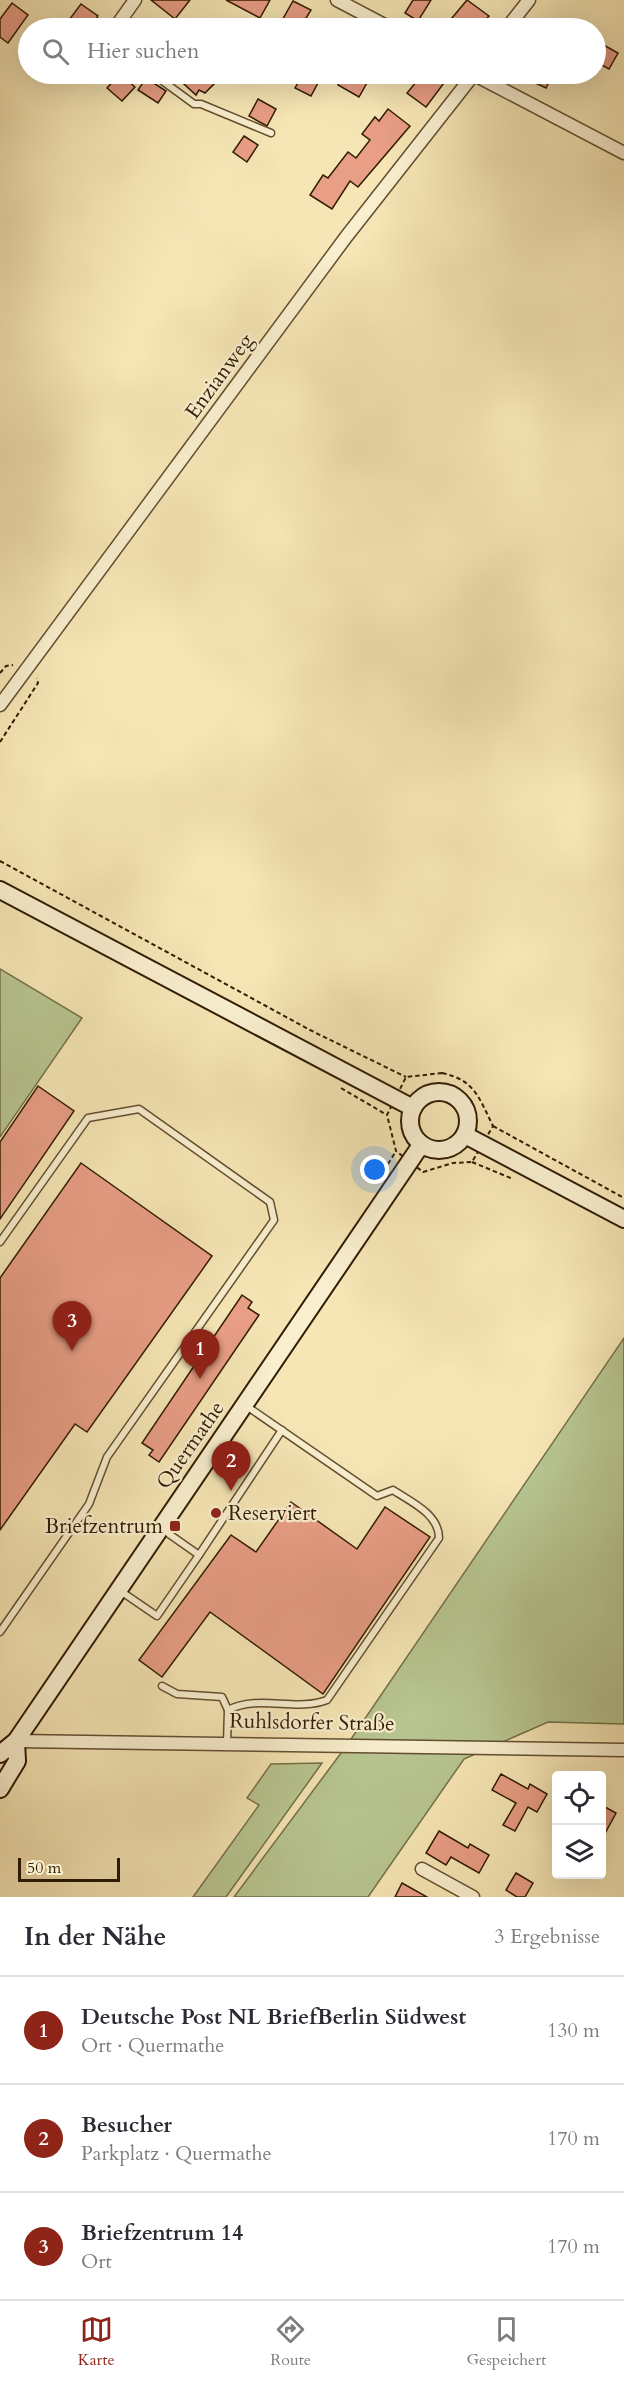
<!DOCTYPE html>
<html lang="de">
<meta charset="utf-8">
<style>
:root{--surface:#fff;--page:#f7f7f7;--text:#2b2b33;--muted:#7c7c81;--line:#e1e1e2;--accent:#8f2418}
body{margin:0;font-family:Cardo,serif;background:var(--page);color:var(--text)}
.controls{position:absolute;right:18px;bottom:18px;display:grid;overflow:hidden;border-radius:6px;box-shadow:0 6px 24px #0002}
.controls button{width:54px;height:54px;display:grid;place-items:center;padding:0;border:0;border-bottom:2px solid var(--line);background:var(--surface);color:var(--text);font:30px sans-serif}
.scale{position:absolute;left:18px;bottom:15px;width:102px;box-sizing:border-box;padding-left:6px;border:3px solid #301b03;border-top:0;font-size:16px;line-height:21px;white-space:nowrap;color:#301b03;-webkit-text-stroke:4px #f9efcf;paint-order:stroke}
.you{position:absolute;left:375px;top:1170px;width:21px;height:21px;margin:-15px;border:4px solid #fff;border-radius:50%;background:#1a73e8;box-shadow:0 0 0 9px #1a73e833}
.badge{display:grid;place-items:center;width:39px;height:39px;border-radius:50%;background:var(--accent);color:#fff;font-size:20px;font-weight:700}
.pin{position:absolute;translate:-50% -50px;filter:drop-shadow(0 2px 3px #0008)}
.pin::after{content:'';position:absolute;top:32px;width:21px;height:18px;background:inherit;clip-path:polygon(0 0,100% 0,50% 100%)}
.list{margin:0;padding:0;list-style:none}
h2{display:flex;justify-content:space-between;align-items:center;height:78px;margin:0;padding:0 24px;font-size:26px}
h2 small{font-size:20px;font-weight:400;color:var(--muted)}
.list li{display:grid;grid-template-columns:39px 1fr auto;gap:18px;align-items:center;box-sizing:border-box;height:108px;padding:0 24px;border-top:2px solid var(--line)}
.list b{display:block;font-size:22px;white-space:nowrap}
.list p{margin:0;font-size:20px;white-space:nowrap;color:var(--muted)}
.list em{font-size:20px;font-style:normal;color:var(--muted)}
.icon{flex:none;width:33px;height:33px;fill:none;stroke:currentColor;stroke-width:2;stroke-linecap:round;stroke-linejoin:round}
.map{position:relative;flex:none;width:624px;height:1897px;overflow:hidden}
.search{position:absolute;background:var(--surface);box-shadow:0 6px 24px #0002;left:18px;right:18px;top:18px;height:66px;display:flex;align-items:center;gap:15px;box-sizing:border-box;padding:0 21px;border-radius:33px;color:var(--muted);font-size:22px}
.sheet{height:402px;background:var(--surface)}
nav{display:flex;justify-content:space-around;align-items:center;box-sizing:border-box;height:84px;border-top:2px solid var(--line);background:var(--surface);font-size:16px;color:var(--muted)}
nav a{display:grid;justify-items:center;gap:3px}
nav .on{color:var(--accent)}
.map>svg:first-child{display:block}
.green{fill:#b8c691;stroke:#74704a;stroke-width:1.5}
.building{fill:#e99e86;stroke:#301b03;stroke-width:1.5}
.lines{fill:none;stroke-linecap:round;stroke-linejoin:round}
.lane-casing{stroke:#624e30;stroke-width:9}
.street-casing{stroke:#624e30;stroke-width:15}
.secondary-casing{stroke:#301b03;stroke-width:20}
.path{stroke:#301b03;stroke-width:2;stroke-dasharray:4.5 3;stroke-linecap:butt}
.lane{stroke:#f9efcf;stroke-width:6}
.street{stroke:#f9efcf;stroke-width:12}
.secondary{stroke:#f9efcf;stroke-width:16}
.poi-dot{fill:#8f2418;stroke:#f9efcf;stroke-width:2}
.labels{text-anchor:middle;stroke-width:4.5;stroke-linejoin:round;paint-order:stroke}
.street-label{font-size:21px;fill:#301b03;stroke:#f9efcf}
.poi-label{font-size:21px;fill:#301b03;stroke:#f9efcf;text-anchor:start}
</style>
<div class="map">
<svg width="624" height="1897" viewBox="0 0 624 1897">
<rect width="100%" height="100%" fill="#f6e6b5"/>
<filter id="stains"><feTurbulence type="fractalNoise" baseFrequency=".00333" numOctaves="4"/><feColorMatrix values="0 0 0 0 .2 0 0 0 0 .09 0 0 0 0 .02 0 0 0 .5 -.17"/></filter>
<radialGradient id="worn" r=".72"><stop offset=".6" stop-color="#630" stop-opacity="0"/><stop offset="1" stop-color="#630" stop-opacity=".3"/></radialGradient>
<g class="green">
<path d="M 0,969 L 82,1018 L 0,1137 Z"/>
<path d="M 624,1338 L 624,1724 L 548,1722 L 464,1759 L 368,1897 L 234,1897 L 347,1745 Z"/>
<path d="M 322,1763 L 226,1897 L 193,1897 L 259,1805 L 247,1798 L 271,1764 Z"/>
</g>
<g class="building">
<path d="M 151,0 L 190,0 L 175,19 Z"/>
<path d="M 226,0 L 270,0 L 260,18 Z"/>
<path d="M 413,0 L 431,0 L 418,21 L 405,13 Z"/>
<path d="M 467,0 L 489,16 L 478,28 L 464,28 L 452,18 Z"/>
<path d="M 293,1 L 311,10 L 300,28 L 288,28 L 280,24 Z"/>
<path d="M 12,3 L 28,15 L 8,43 L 0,37 L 0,19 Z"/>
<path d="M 81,4 L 98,16 L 89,28 L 72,28 L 66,24 Z"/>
<path d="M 602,44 L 618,53 L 609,69 L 596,62 Z"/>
<path d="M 120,74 L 135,87 L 122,101 L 107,88 Z"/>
<path d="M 173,74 L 224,74 L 205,93 L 199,90 L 196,95 Z"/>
<path d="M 303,74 L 310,74 L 320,79 L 311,96 L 295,88 Z"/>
<path d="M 344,74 L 372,74 L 359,97 L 338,85 Z"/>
<path d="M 407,74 L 439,74 L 447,79 L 426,107 L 407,93 L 417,81 Z"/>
<path d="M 516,74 L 553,74 L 546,88 Z"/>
<path d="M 146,78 L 166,91 L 158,103 L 138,90 Z"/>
<path d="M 258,99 L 276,109 L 267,126 L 249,116 Z"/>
<path d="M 388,109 L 410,126 L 358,187 L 350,181 L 332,209 L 310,195 L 323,175 L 328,178 L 348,152 L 356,158 L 370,140 L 362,134 L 375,117 L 379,121 Z"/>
<path d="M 244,136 L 258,145 L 247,162 L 233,152 Z"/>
<path d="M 38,1086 L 74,1111 L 0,1219 L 0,1142 Z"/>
<path d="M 81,1163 L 212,1256 L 87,1432 L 75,1424 L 0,1530 L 0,1278 Z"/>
<path d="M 242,1295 L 252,1302 L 248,1308 L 259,1315 L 159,1462 L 149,1455 L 153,1450 L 142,1443 Z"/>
<path d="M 291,1502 L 357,1549 L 385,1507 L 430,1537 L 323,1694 L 210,1612 L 162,1677 L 139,1660 L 231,1535 L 256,1552 Z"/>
<path d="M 501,1774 L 528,1789 L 530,1784 L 547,1794 L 537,1812 L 528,1807 L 515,1831 L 503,1825 L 516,1803 L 492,1790 Z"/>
<path d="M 605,1807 L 616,1813 L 602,1839 L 602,1814 Z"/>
<path d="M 439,1831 L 468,1848 L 470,1844 L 489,1855 L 479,1873 L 451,1857 L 446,1865 L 426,1853 Z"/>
<path d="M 516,1873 L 533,1883 L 525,1897 L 517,1897 L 506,1890 Z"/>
<path d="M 402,1883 L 427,1897 L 395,1897 Z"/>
</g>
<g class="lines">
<defs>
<g id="lane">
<path d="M 153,74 L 194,104 L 201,104 L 271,133"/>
<path d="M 0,1242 L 88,1118 L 139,1109 L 270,1202 L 274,1220 L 107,1457 L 89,1504 L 0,1632"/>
<path d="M 165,1525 L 169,1534 L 199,1555 L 282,1430"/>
<path d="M 119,1590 L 157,1616 L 199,1555"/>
<path d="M 162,1686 L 177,1694 L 222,1697 L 228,1710"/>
<path d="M 227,1743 L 228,1710 C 259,1694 296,1712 327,1700 L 439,1538 C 439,1514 411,1502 393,1490 L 377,1496 L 245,1405"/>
</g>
<g id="street">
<path d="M 337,0 L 390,28"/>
<path d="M 115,28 L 135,0"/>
<path d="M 507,28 L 529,0"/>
<path d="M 473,74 L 624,153"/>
<path d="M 0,705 L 346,237 L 474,74"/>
<path d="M 16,1741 L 624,1750"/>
<path d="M 422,1869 L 473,1897"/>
</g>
<g id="secondary">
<path d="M 0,890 L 413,1108"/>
<circle cx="439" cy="1121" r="29"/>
<path d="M 465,1135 L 624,1219"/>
<path d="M 0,1754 L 16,1741 L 421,1145"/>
<path d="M 0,1789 L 17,1761 L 16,1741"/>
</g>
</defs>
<use href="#lane" class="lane-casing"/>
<use href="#street" class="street-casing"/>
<use href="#secondary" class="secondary-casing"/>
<g class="path">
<path d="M 0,673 L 6,666 L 13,665"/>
<path d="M 0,742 L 38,683 L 37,678"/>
<path d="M 0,861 L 310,1030 L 406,1077"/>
<path d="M 442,1073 C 475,1080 479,1098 493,1126 L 472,1162 L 453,1163 L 423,1172 L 396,1151 L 387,1115 L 406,1077 Z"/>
<path d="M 341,1088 L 387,1115"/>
<path d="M 493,1126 L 624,1198"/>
<path d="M 472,1162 L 513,1179"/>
<path d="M 388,1164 L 396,1151"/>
</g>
<use href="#lane" class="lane"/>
<use href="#street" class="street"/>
<use href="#secondary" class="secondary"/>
</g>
<g class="poi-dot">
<circle cx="216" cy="1513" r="6"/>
<rect x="169" y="1520" width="12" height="12" rx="3"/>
</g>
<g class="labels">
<g class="street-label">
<text transform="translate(219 376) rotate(-54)" y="7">Enzianweg</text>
<text transform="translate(190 1445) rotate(-55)" y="7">Quermathe</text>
<text transform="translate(312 1722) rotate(1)" y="7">Ruhlsdorfer Straße</text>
</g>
<g class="poi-label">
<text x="228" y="1520">Reserviert</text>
<text x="163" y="1533" text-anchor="end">Briefzentrum</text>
</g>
</g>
<rect width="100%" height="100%" filter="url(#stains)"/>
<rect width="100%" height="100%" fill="url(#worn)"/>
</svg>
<div class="controls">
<button><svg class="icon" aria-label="locate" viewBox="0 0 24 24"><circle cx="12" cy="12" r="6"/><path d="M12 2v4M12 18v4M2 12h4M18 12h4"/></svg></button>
<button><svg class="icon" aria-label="layers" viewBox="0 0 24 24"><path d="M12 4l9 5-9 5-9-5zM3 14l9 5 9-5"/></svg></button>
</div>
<div class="scale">50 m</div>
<div class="you"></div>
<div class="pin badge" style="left:200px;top:1379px">1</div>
<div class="pin badge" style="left:231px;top:1491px">2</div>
<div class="pin badge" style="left:72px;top:1351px">3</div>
<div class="search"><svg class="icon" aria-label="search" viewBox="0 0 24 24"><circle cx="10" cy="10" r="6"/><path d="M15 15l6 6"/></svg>Hier suchen</div>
</div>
<section class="sheet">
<h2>In der Nähe<small>3 Ergebnisse</small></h2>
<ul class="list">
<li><span class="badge">1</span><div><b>Deutsche Post NL BriefBerlin Südwest</b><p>Ort · Quermathe</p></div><em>130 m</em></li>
<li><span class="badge">2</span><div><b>Besucher</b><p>Parkplatz · Quermathe</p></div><em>170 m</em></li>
<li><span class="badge">3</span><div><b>Briefzentrum 14</b><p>Ort</p></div><em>170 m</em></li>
</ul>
</section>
<nav>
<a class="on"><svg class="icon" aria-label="map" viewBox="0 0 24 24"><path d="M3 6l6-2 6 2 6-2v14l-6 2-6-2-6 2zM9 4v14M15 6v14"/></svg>Karte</a>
<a><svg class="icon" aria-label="directions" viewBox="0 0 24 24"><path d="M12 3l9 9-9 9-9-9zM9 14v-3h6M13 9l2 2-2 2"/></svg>Route</a>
<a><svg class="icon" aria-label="saved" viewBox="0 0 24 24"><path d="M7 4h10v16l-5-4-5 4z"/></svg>Gespeichert</a>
</nav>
